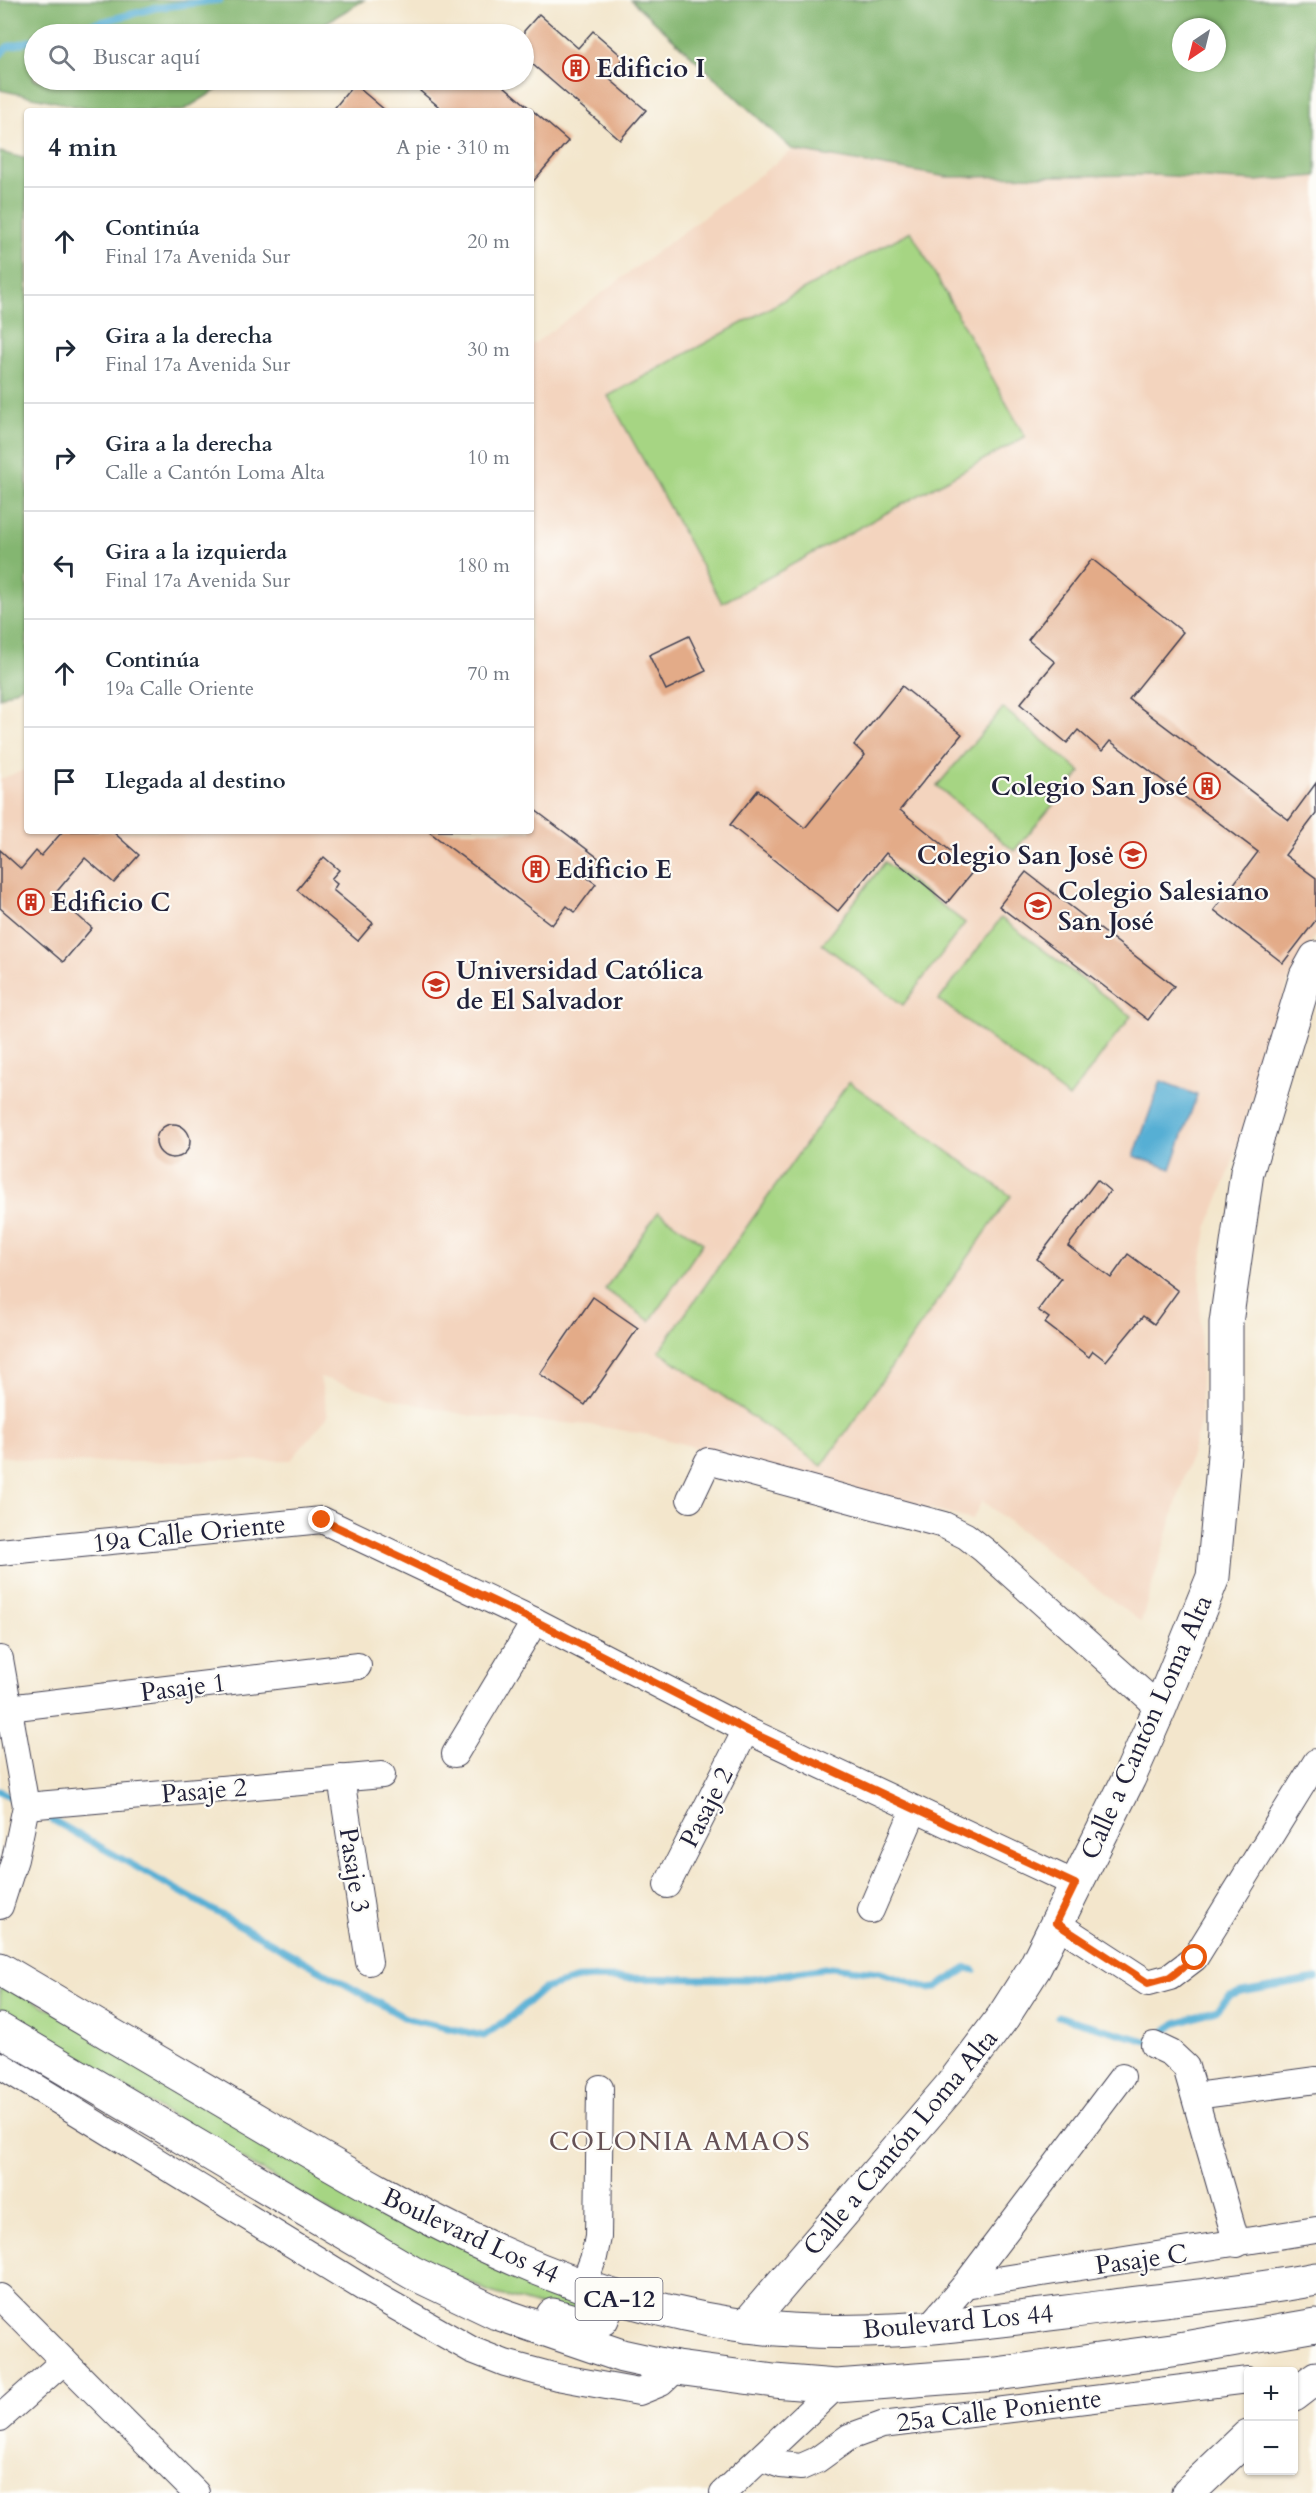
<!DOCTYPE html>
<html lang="es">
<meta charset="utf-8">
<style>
:root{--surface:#fff;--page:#f6f6f7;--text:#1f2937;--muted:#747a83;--line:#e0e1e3}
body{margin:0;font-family:Cardo,serif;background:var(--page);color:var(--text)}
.controls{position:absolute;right:18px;bottom:18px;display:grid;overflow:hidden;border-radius:6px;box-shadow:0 2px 4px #0004}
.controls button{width:54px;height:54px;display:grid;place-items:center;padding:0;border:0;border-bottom:2px solid var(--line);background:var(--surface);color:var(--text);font:30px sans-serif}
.compass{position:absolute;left:1172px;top:18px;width:54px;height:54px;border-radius:50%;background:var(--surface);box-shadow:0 2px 4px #0004;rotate:215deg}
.stop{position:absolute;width:18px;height:18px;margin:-14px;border:4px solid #ea580c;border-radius:50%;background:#fff}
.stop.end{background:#ea580c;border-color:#fff;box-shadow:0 2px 6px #0008}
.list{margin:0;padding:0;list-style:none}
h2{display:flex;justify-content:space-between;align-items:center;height:78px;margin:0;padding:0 24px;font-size:26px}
h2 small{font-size:20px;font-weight:400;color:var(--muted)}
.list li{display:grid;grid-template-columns:39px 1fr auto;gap:18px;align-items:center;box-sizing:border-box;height:108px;padding:0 24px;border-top:2px solid var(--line)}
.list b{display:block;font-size:22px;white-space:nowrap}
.list p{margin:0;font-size:20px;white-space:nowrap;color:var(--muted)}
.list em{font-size:20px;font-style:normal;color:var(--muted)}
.icon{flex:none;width:33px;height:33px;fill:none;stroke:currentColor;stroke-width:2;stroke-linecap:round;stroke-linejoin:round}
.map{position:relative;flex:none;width:1316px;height:2493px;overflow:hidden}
.search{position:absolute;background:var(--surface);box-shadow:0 2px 4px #0004;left:24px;top:24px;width:510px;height:66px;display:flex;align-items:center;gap:15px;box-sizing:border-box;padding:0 21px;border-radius:33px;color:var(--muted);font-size:22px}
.panel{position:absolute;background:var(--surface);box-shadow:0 2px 4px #0004;left:24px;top:108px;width:510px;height:726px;border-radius:6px}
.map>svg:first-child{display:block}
.built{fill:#f3d4be}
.green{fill:#a6d583;stroke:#647c5f;stroke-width:1.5}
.forest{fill:#84b671;stroke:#536c56;stroke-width:1.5;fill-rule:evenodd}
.water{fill:#57afd4;stroke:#3c6888;stroke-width:1.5}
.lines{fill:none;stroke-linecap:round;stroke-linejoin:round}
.stream{stroke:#57afd4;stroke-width:7}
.building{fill:#e3ab88}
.minor-casing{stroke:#413f51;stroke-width:28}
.tertiary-casing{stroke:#413f51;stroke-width:35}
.trunk-casing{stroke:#413f51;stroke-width:35}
.minor{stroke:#fff;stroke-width:26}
.tertiary{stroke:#fff;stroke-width:33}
.trunk{stroke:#fff;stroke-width:33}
.route{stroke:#ea580c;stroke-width:8}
.labels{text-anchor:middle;stroke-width:4.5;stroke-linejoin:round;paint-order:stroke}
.shield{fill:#fdfcf7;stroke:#646373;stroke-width:1.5}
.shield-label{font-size:24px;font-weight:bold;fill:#22223b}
.poi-label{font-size:26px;font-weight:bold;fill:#22223b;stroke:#fdfcf7;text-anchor:start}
.street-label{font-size:26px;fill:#22223b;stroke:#fdfcf7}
.neighbourhood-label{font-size:27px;letter-spacing:1.5px;fill:#665256;stroke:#fdfcf7}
</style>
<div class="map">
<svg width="1316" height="2493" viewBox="0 0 1316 2493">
<rect width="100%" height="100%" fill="#fdfcf7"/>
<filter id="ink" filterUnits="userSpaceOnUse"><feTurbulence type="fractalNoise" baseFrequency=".0167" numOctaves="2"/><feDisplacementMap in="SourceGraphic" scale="12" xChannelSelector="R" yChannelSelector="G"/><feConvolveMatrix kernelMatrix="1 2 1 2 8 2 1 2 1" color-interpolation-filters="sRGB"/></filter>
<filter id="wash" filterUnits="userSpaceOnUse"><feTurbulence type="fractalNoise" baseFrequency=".008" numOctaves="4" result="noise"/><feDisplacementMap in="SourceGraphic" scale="24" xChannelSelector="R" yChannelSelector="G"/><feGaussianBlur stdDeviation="1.35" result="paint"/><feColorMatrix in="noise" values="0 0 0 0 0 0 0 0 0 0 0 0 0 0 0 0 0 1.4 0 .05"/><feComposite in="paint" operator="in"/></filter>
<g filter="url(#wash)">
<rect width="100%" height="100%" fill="#f3e6cc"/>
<path class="built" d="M 793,150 L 947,177 L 1153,175 L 1256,181 L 1316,176 L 1316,934 L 1288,983 L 1231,1167 L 1207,1229 L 1200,1272 L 1201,1421 L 1141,1622 L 982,1501 L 972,1520 L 649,1435 L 591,1425 L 471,1416 L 406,1402 L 320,1377 L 328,1416 L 291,1460 L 52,1463 L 0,1456 L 0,779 L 27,769 L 27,831 L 531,831 L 531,346 Z"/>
<g class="green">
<path d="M 911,231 L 1025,437 L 722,603 L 608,396 Z"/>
<path d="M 1003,708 L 1081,772 L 1014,851 L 937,786 Z"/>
<path d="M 885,862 L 965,923 L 903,1005 L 822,944 Z"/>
<path d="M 1001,918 L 1131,1016 L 1069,1098 L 939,1000 Z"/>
<path d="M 849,1082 L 1011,1196 L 822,1466 L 659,1351 Z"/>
<path d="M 658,1212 L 703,1243 L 650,1321 L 605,1289 Z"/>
<path d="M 0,1982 L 586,2301 L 581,2318 L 490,2292 L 365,2233 L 0,2012 Z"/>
</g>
<g class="forest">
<path d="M 0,0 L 364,0 L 307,34 L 34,34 L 34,80 L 233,80 L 182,111 L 98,111 L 0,90 Z"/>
<path d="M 631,0 L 1316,0 L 1316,176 L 1256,181 L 1153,175 L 947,177 L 793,150 ZM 1181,27 L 1217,27 L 1217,63 L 1181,63 Z"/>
<path d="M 0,152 L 27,159 L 27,683 L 0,698 Z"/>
</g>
<path class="water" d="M 1161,1081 L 1197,1095 L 1171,1169 L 1134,1156 Z"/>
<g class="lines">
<g class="stream">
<path d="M 55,34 L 155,8 L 220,0"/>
<path d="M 0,55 L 7,47 L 34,40"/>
<path d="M 0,1791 L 20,1802"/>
<path d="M 40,1813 L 407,2019 L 484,2036 L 511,2017 L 543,1989 L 581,1978 L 752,1979 L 831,1967 L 878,1972 L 928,1988 L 937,1987 L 967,1968 L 974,1970"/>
<path d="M 1058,2016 L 1146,2041 L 1154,2040 L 1176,2023 L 1216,2010 L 1230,1996 L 1241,1992 L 1316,1979"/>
</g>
</g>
<g id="blocks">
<g class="building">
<path d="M 539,14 L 578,48 L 593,31 L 624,58 L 607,77 L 646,110 L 620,140 L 524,57 L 524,31 Z"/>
<path d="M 430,80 L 497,80 L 568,141 L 531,184 L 531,111 L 444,111 L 420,91 Z"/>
<path d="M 354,84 L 386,111 L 332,111 Z"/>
<path d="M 1092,559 L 1183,632 L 1129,699 L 1289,820 L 1316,783 L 1316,814 L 1285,855 L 1316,878 L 1316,920 L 1283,963 L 1214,910 L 1258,852 L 1110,741 L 1102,751 L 1078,730 L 1067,743 L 1020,704 L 1055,662 L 1028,640 Z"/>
<path d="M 689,636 L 706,671 L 666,690 L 649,655 Z"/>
<path d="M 902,686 L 962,734 L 900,810 L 974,870 L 947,903 L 886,853 L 838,911 L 730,825 L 758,790 L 805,828 L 865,755 L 854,745 Z"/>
<path d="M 531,807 L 601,860 L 588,878 L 596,884 L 575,912 L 567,906 L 552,925 L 428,831 L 531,831 Z"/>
<path d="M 63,831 L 112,831 L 139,855 L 114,883 L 85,858 L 54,895 L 92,928 L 63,962 L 0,908 L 0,850 L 21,869 L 36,851 L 41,856 Z"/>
<path d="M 324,857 L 339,870 L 331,879 L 337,884 L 333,890 L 373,923 L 358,941 L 297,890 Z"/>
<path d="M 1026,872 L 1174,986 L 1148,1020 L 999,906 Z"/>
<circle cx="173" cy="1141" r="17"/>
<path d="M 1097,1180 L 1110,1191 L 1068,1246 L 1111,1278 L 1128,1254 L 1178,1291 L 1154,1324 L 1143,1316 L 1106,1361 L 1093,1351 L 1089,1357 L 1045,1323 L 1049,1318 L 1038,1310 L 1061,1279 L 1037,1259 Z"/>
<path d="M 593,1297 L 638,1328 L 585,1405 L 540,1374 Z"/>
</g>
</g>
</g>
<g filter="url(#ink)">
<use href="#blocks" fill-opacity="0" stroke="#413f51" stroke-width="1.5"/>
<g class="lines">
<defs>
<g id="minor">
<path d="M 690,1499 L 708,1461 L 944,1525 L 966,1536 L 984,1550 L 1160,1708"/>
<path d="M 0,1552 L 322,1520 L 535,1621 L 746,1730 L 1075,1884"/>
<path d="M 0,1659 L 26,1806 L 15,1859 L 0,1906"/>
<path d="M 8,1708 L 358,1666"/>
<path d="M 455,1754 L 535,1621"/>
<path d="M 341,1778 L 369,1962"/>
<path d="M 26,1806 L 382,1775"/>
<path d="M 667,1885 L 746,1730"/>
<path d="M 871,1910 L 914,1810"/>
<path d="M 1056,1923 L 1148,1983 L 1170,1977 L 1195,1958 L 1316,1762"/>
<path d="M 1154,2045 L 1171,2053 L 1186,2067 L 1237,2244"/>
<path d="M 0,2065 L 375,2295 L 472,2350 L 505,2363 L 557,2377 L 639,2392 L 661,2383 L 677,2368"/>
<path d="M 1195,2096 L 1316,2080"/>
<path d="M 965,2285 L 1316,2230"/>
<path d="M 583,2286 L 594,2257 L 598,2237 L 600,2088"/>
<path d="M 0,2297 L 196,2493"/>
<path d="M 928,2328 L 965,2285 L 1122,2077"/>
<path d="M 0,2418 L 64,2361"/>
<path d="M 761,2458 L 781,2465 L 801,2467 L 817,2460 L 849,2437 L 882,2425 L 1248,2380"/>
<path d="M 723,2493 L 836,2386"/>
</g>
<g id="tertiary">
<path d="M 746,2326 L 951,2086 L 1003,2017 L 1035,1967 L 1129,1778 L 1160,1708 L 1213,1577 L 1226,1433 L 1226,1323 L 1247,1172 L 1306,976 L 1316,958"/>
<path d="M 1294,2395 L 1316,2378"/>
<path d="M 1188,2493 L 1248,2436"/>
</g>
<g id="trunk">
<path d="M 0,1969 C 89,2022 179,2074 268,2127 C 416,2214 560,2298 733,2324 C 856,2343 984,2322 1106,2307 C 1176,2298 1247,2292 1316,2279"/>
<path d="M 0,2030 L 413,2273 L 497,2313 L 622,2356 L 677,2368 L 774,2381 L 836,2386 L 996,2374 L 1179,2349 L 1316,2325"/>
<path d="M 553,2315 L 588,2325 L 602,2319 L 605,2312 L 603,2303 L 583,2286"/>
</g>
</defs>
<use href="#minor" class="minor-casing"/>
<use href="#tertiary" class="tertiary-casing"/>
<use href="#trunk" class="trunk-casing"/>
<use href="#minor" class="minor"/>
<use href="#tertiary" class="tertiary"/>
<use href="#trunk" class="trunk"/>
</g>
</g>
<g class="lines" filter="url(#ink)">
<path class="route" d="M 322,1520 L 535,1621 L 746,1730 L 1075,1884 L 1056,1923 L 1148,1983 L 1170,1977 L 1195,1958"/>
</g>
<defs>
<symbol id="building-ring" viewBox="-11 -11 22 22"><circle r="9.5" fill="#fdfcf7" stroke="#c8321e" stroke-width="1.5"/><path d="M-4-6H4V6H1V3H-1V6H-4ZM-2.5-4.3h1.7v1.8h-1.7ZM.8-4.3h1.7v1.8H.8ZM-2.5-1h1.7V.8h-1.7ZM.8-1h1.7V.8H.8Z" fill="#c8321e"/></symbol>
<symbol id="school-ring" viewBox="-11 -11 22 22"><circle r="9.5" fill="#fdfcf7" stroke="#c8321e" stroke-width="1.5"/><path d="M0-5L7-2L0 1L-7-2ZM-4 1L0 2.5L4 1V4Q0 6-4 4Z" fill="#c8321e"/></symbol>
<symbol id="university-ring" viewBox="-11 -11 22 22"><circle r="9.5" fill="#fdfcf7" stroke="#c8321e" stroke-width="1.5"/><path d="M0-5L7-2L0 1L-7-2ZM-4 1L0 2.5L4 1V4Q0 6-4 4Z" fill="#c8321e"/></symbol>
</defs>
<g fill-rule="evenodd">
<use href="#building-ring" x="561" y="53" width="30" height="30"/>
<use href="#building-ring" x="1192" y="771" width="30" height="30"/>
<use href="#school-ring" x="1118" y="840" width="30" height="30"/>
<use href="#building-ring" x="521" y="854" width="30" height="30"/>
<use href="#building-ring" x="16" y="887" width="30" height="30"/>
<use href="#school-ring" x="1023" y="891" width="30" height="30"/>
<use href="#university-ring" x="421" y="970" width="30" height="30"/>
</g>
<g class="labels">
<rect class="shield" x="575.5" y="2278" width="87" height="42" rx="4.5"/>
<g class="shield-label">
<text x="619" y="2307">CA-12</text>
</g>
<g class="poi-label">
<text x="596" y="77">Edificio I</text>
<text x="1188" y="795" text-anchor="end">Colegio San José</text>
<text x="1114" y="864" text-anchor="end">Colegio San Josė</text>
<text x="556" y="878">Edificio E</text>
<text x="1058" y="900">Colegio Salesiano<tspan x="1058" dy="30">San José</tspan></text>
<text x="51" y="911">Edificio C</text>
<text x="456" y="979">Universidad Católica<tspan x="456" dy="30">de El Salvador</tspan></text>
</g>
<g class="street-label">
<text transform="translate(189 1533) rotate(-6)" y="9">19a Calle Oriente</text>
<text transform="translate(183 1687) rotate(-7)" y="9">Pasaje 1</text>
<text transform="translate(1146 1727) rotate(-66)" y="9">Calle a Cantón Loma Alta</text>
<text transform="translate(204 1790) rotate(-5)" y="9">Pasaje 2</text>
<text transform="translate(706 1807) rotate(-63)" y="9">Pasaje 2</text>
<text transform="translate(355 1870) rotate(81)" y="9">Pasaje 3</text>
<text transform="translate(900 2142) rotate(-50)" y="9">Calle a Cantón Loma Alta</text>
<text transform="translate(471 2235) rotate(25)" y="9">Boulevard Los 44</text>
<text transform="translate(1141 2259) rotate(-8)" y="9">Pasaje C</text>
<text transform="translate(958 2321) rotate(-5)" y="9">Boulevard Los 44</text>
<text transform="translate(999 2410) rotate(-7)" y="9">25a Calle Poniente</text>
</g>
<g class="neighbourhood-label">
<text x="680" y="2150">COLONIA AMAOS</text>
</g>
</g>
</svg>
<div class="controls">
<button>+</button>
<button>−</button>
</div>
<svg class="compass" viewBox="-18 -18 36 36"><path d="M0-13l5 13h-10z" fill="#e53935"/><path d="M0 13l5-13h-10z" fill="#747a83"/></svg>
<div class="stop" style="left:1195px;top:1958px"></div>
<div class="stop end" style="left:322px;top:1520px"></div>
<div class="search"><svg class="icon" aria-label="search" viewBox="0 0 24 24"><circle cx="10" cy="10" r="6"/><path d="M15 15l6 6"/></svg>Buscar aquí</div>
<section class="panel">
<h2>4 min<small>A pie · 310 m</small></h2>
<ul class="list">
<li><svg class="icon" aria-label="ahead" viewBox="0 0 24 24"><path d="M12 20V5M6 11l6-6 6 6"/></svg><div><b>Continúa</b><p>Final 17a Avenida Sur</p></div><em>20 m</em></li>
<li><svg class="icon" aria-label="right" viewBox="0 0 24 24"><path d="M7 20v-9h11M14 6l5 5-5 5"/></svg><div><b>Gira a la derecha</b><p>Final 17a Avenida Sur</p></div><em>30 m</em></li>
<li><svg class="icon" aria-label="right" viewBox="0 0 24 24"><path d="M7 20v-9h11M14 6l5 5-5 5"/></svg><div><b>Gira a la derecha</b><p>Calle a Cantón Loma Alta</p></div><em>10 m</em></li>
<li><svg class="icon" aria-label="left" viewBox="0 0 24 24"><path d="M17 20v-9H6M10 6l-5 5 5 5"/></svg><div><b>Gira a la izquierda</b><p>Final 17a Avenida Sur</p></div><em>180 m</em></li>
<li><svg class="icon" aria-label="ahead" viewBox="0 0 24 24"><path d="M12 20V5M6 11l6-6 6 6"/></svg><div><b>Continúa</b><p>19a Calle Oriente</p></div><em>70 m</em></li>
<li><svg class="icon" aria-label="arrive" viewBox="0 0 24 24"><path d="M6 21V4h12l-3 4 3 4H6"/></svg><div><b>Llegada al destino</b></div></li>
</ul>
</section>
</div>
